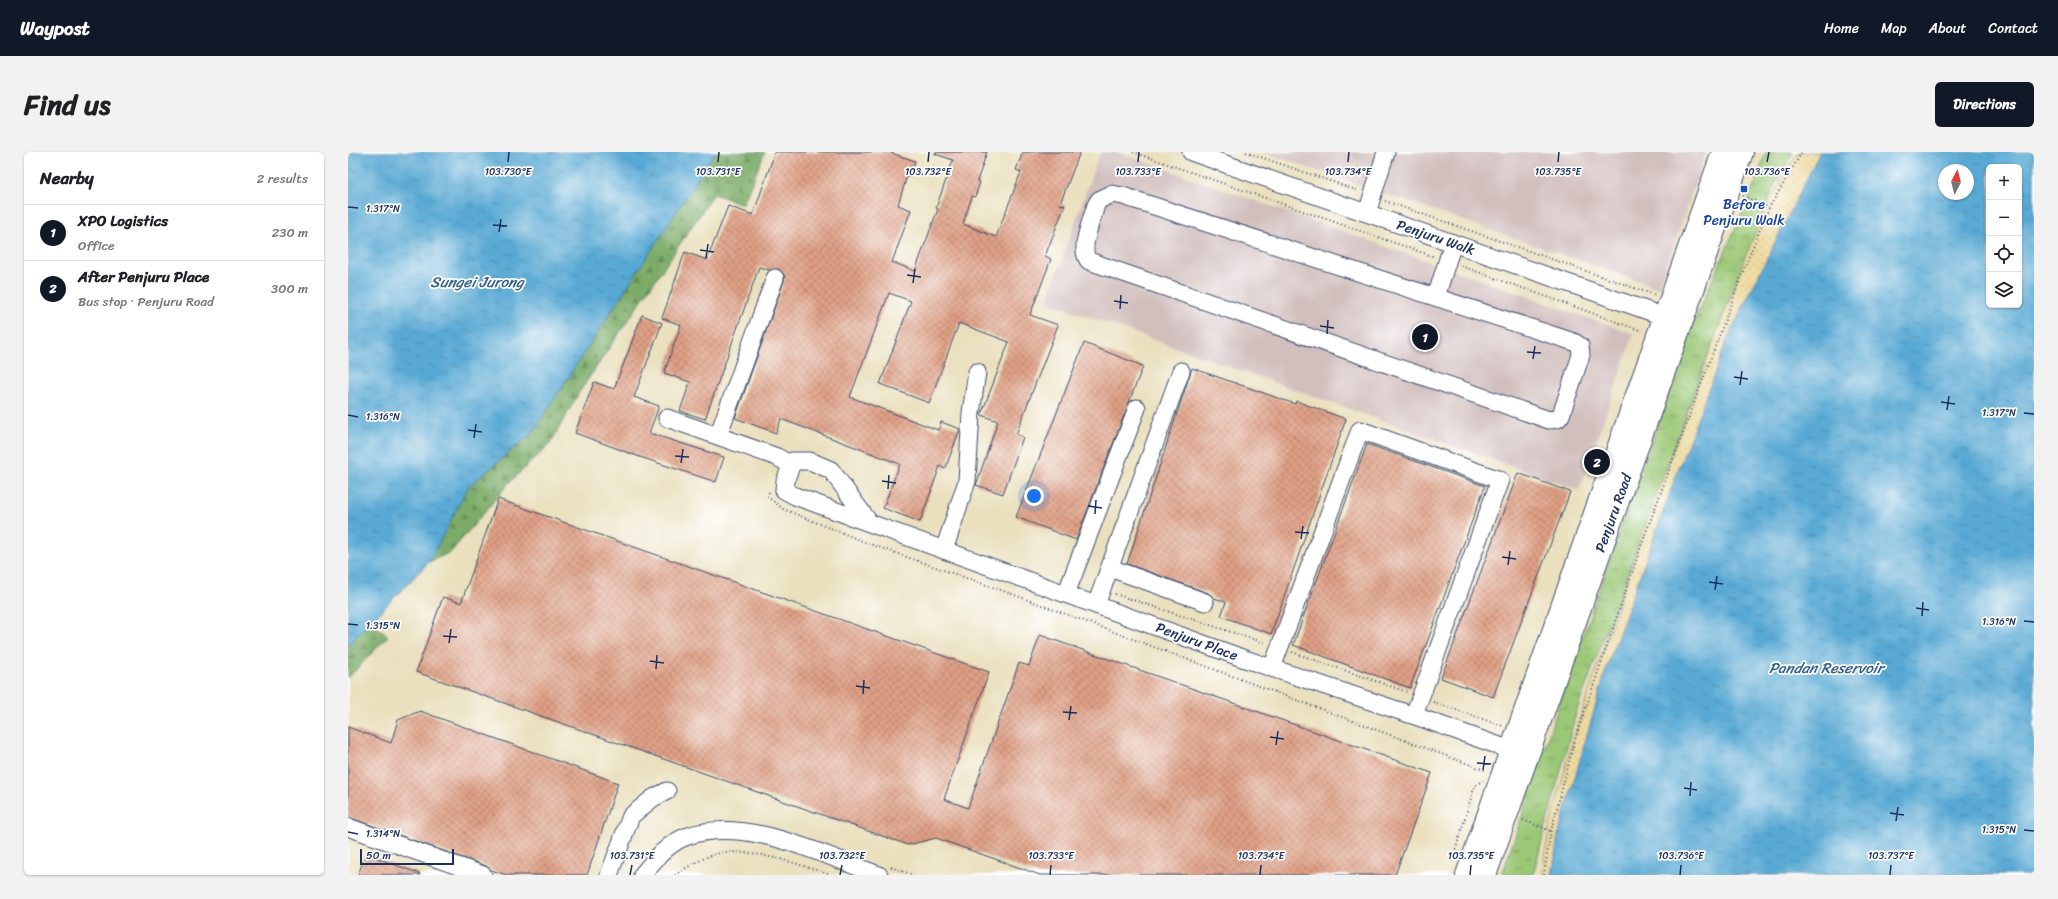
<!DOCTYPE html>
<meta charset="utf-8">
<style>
:root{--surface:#fff;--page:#f2f2f2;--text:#202124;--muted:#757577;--line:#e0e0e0;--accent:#111827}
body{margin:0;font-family:Sriracha,sans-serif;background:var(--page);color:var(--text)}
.controls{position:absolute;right:12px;top:12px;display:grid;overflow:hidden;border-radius:6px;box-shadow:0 1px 3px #0004}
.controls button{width:36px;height:36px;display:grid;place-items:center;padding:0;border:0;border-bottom:1px solid var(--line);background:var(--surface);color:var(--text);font:20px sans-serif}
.compass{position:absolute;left:1590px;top:12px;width:36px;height:36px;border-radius:50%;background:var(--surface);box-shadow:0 1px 3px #0004;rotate:7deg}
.scale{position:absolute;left:12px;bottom:10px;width:94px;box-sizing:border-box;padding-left:4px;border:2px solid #1b2f5e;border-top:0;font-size:11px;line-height:14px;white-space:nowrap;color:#1b2f5e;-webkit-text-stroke:3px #fff;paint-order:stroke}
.you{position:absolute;left:686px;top:344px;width:14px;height:14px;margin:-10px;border:3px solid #fff;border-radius:50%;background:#1a73e8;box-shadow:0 0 0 6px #1a73e833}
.badge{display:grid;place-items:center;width:26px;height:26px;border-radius:50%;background:var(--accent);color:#fff;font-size:13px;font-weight:700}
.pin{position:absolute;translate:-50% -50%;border:2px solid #fff;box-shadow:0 1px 4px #0006}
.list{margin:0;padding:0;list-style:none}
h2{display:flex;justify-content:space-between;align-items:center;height:52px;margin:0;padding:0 16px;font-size:17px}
h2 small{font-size:13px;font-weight:400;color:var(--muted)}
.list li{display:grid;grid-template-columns:26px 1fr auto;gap:12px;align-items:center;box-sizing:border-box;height:56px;padding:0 16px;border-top:1px solid var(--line)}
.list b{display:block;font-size:15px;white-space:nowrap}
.list p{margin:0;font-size:13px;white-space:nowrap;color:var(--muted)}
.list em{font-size:13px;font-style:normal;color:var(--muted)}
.icon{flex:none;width:22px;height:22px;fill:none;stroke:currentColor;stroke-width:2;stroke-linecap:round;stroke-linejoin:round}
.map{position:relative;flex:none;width:1686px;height:723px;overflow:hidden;border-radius:6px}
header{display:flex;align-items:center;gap:24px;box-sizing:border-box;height:56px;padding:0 20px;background:var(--accent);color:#fff}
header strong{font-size:19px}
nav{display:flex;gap:22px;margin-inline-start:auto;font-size:14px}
.intro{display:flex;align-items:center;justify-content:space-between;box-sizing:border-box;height:96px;padding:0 24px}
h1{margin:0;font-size:28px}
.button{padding:10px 18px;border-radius:6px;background:var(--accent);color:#fff;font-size:14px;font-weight:700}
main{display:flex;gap:24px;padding:0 24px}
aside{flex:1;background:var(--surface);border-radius:6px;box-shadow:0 1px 3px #0004}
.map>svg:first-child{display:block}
.industrial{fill:#d1bfbe}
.grass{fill:url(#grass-tufts);stroke:#5b7c6a}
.forest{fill:url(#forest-firs);stroke:#4c6e62}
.sand{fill:url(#sand-dots);stroke:#84847e}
.water{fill:url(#water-ripples);stroke:#3a6c99;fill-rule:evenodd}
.building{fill:url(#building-cross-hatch)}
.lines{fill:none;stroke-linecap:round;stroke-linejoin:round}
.minor-casing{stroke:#3a4a6c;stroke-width:19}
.major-casing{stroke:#3a4a6c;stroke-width:24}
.path{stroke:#3a4a6c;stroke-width:2;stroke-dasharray:1 3;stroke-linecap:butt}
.minor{stroke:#fff;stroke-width:17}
.major{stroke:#fff;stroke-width:22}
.ticks{fill:none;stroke:#1b2f5e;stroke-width:1.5}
.transit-dot{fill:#1a4fb4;stroke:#fff;stroke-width:1.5}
.labels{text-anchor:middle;stroke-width:3.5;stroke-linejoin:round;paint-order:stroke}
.transit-label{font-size:14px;fill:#164399;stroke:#fff}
.street-label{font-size:14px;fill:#1b2f5e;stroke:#fff}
.water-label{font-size:15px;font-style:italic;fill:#34608d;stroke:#fff}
.ticks-label{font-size:10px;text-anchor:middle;fill:#1b2f5e;stroke:#fff;stroke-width:3.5;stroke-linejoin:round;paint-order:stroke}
</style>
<header>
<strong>Waypost</strong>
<nav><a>Home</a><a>Map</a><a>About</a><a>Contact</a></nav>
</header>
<div class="intro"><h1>Find us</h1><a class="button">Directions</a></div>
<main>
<aside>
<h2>Nearby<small>2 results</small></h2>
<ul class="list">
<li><span class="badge">1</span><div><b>XPO Logistics</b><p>Office</p></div><em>230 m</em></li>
<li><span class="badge">2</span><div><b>After Penjuru Place</b><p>Bus stop · Penjuru Road</p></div><em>300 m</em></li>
</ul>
</aside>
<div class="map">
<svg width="1686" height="723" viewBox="0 0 1686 723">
<defs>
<pattern id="grass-tufts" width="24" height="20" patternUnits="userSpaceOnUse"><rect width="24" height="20" fill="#9bc876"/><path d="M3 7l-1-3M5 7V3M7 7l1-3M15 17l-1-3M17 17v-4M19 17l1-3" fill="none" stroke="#7ea364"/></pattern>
<pattern id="forest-firs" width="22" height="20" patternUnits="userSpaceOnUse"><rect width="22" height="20" fill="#7cac67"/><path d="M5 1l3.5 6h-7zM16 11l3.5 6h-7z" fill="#658c58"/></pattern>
<pattern id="sand-dots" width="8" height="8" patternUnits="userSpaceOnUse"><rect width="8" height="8" fill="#eeda9e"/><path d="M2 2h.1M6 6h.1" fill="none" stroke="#ccbb8a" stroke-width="1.8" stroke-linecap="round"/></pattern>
<pattern id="water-ripples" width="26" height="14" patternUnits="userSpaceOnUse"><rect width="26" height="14" fill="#59a9d4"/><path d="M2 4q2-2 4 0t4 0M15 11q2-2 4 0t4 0" fill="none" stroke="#498aaf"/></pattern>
<pattern id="building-cross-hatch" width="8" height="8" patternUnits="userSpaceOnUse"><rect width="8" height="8" fill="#e0a085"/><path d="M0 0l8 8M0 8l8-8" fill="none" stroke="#b58370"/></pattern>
</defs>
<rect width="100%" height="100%" fill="#fff"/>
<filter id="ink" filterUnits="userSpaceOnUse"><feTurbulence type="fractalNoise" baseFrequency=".025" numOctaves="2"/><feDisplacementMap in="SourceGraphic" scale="8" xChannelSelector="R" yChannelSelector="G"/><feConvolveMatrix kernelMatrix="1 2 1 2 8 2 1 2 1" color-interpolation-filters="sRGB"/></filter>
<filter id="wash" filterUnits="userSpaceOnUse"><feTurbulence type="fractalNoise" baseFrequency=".012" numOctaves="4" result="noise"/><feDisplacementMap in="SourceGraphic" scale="16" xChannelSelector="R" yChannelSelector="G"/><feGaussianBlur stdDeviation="0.9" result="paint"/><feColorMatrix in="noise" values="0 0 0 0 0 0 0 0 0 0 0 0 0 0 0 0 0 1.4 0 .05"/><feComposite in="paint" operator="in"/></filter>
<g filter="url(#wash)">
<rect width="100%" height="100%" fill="#eae0be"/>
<g class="industrial">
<path d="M 752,0 L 769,0 L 1286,182 L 1231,338 L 699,150 Z"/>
<path d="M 915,0 L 1358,0 L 1311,136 Z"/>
</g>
<path class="grass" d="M 1418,0 L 1445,0 L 1426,34 L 1369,178 L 1228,561 L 1185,723 L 1154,723 L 1223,517 L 1346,170 L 1409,27 Z"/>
<g class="forest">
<path d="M 367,0 L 417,0 L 395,52 L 366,42 L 232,239 L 202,292 L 161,331 L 103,400 L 81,410 L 120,335 L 184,281 Z"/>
<path d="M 23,470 L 40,484 L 0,526 L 0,493 Z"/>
</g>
<path class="sand" d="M 1450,0 L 1472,0 L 1381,183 L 1286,439 L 1258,518 L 1210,684 L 1204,723 L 1194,723 L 1201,678 L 1225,587 L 1294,382 L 1396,108 L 1419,54 Z"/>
<g class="water">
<path d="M 0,0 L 367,0 L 184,281 L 120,335 L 81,410 L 0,493 Z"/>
<path d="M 1472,0 L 1686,0 L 1686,723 L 1204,723 L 1210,684 L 1258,518 L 1330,318 L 1381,183 ZM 1641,15 L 1671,15 L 1671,153 L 1641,153 ZM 1596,18 L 1620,18 L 1620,42 L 1596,42 Z"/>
</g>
<g id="blocks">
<g class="building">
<path d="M 427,0 L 540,0 L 567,9 L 562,25 L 559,24 L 550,53 L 563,58 L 544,110 L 567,119 L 590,57 L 588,56 L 605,8 L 587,2 L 588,0 L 639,0 L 629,29 L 632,30 L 627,45 L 624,44 L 615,72 L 648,85 L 673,20 L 668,18 L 675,0 L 732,0 L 712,52 L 717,53 L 697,104 L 703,107 L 682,163 L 710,173 L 668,282 L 675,285 L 655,342 L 628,333 L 650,269 L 633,263 L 661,190 L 611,171 L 581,251 L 532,232 L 563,149 L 541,141 L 502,245 L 590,278 L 593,270 L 612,277 L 597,317 L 592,314 L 572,370 L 535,356 L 552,312 L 433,267 L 428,281 L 387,266 L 436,129 L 437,124 L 431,117 L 421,118 L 411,115 L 357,267 L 332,259 L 342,230 L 316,221 L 333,173 L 314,166 L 337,100 L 359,108 L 380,54 L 405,63 Z"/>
<path d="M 294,163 L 314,171 L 286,245 L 311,254 L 301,281 L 376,305 L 368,330 L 292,305 L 227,281 L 246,230 L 266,237 Z"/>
<path d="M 736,191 L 795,214 L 728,388 L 668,365 Z"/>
<path d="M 844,216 L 947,252 L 948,249 L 998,267 L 923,482 L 873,464 L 878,450 L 866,446 L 860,441 L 779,412 Z"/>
<path d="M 1019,292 L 1137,334 L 1062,536 L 945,493 Z"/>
<path d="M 1170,321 L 1222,340 L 1145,545 L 1093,526 Z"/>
<path d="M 150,347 L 641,520 L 596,647 L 620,656 L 671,511 L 681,514 L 692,483 L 1084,621 L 1047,723 L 692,723 L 588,686 L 560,693 L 68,520 L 95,445 L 113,451 Z"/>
<path d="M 72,559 L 270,631 L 239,723 L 159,723 L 143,718 L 138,714 L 0,665 L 0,575 L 43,591 L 50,568 Z"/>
<path d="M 18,702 L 72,722 L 72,723 L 10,723 Z"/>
</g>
</g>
</g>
<g filter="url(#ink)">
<use href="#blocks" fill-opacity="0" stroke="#3a4a6c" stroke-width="1"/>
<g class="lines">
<defs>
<g id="minor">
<path d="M 843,0 L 1329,169"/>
<path d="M 764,42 L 775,44 L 1226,190 L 1232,194 L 1233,203 L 1213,263 L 1210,267 L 1201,268 L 741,109 C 730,98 744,68 748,53 L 751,48 Z"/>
<path d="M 1019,61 L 1038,0"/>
<path d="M 1088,145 L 1105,91"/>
<path d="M 319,266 L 429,305 L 443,313"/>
<path d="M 370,284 L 427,126"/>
<path d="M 521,370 L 483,318 L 462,309 L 445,309 L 437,329 L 436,338 L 447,344 L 897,507 L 1073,566 L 1174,602"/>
<path d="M 596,398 L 619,329 L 623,261 L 629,220"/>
<path d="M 762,416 L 857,450"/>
<path d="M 718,442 L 789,256"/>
<path d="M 748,453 L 833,219"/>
<path d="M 924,516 L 1012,278 L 1152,328 L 1066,563"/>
<path d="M 0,675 L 135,723"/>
<path d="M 261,723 L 283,664 L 305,646 L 319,639"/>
<path d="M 294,723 C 306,708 321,690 340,684 C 398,664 476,703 531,723"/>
</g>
<g id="major">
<path d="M 1119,723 L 1375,0"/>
<path d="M 1137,723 L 1394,0"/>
</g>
</defs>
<use href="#minor" class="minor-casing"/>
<use href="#major" class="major-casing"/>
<g class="path">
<path d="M 785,0 L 1087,105"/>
<path d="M 898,0 L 1011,39"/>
<path d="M 1395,44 L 1421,56"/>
<path d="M 1037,49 L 1307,143"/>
<path d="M 1113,114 L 1294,179"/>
<path d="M 421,340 L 420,345 L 435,357 L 519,391 L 664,442 L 1139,619"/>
<path d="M 767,442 L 917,491"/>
<path d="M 944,500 L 1059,540"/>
<path d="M 1085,550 L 1155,574"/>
<path d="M 1175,668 L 1203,679"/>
<path d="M 1104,709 L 1127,633 L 1135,629"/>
<path d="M 543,715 L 565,723"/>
<path d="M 327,723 C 341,714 363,700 380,700 C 416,700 450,712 483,723"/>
<path d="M 1196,723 L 1203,679 L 1227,587 L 1297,383 L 1399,109 L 1421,56 L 1454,0"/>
</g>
<use href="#minor" class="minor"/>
<use href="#major" class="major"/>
</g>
</g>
<path class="ticks" d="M 160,10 L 161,0M 370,10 L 371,0M 580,10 L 581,0M 790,10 L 791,0M 1000,10 L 1001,0M 1210,10 L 1211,0M 1419,10 L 1421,0M 0,55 L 10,56M 145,73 L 159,74M 151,80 L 153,67M 352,98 L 366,100M 358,106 L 360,92M 559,123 L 573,125M 565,131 L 567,117M 766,149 L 780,151M 772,157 L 773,143M 972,174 L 986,176M 979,182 L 980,168M 1179,200 L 1193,201M 1185,207 L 1187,194M 1386,225 L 1400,227M 1392,233 L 1394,219M 1593,250 L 1607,252M 1599,258 L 1601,244M 1676,261 L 1686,262M 0,263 L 10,265M 120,278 L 134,280M 126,286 L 128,272M 327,304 L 341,305M 333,311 L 335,297M 534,329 L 548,331M 540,337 L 541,323M 740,354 L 754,356M 747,362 L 748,348M 947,380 L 961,381M 953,387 L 955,374M 1154,405 L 1168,407M 1160,413 L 1162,399M 1361,430 L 1375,432M 1367,438 L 1369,424M 1568,456 L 1581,458M 1574,464 L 1575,450M 1676,469 L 1686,470M 0,472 L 10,473M 95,484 L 109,485M 101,491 L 103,477M 302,509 L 316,511M 308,517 L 309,503M 508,534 L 522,536M 515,542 L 516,528M 715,560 L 729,561M 721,568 L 723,554M 922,585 L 936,587M 928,593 L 930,579M 1129,611 L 1143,612M 1135,618 L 1137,604M 1336,636 L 1349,638M 1342,644 L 1343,630M 1542,661 L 1556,663M 1548,669 L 1550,655M 1676,678 L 1686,679M 0,680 L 10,682M 282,723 L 284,713M 492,723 L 494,713M 702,723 L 703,713M 912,723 L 913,713M 1122,723 L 1123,713M 1332,723 L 1333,713M 1542,723 L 1543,713"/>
<rect class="transit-dot" x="1392" y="33" width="8" height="8" rx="2"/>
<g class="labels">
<g class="transit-label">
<text x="1396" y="57">Before<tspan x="1396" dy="16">Penjuru Walk</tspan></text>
</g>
<g class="street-label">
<text transform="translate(1088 85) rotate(19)" y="5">Penjuru Walk</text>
<text transform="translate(1265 361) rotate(-70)" y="5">Penjuru Road</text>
<text transform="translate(849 489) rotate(20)" y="5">Penjuru Place</text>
</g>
<g class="water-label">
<text x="129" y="135">Sungei Jurong</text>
<text x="1478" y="521">Pandan Reservoir</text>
</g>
</g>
<g class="ticks-label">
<text x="160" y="23">103.730°E</text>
<text x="370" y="23">103.731°E</text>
<text x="580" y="23">103.732°E</text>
<text x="790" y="23">103.733°E</text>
<text x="1000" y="23">103.734°E</text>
<text x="1210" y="23">103.735°E</text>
<text x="1419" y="23">103.736°E</text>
<text x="35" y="60">1.317°N</text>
<text x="1651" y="264">1.317°N</text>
<text x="35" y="268">1.316°N</text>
<text x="1651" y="473">1.316°N</text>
<text x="35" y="477">1.315°N</text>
<text x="1651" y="681">1.315°N</text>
<text x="35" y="685">1.314°N</text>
<text x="284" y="707">103.731°E</text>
<text x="494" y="707">103.732°E</text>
<text x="703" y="707">103.733°E</text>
<text x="913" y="707">103.734°E</text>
<text x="1123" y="707">103.735°E</text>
<text x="1333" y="707">103.736°E</text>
<text x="1543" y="707">103.737°E</text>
</g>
</svg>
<div class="controls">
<button>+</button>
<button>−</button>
<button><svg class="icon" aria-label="locate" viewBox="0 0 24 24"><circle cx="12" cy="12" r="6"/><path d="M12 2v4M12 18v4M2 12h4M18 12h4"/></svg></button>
<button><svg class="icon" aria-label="layers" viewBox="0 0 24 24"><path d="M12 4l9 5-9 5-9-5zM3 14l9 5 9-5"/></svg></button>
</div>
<svg class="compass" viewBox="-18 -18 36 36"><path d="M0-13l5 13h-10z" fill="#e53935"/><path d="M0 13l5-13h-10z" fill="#757577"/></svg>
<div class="scale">50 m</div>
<div class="you"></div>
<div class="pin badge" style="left:1077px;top:185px">1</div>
<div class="pin badge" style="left:1249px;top:310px">2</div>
</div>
</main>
